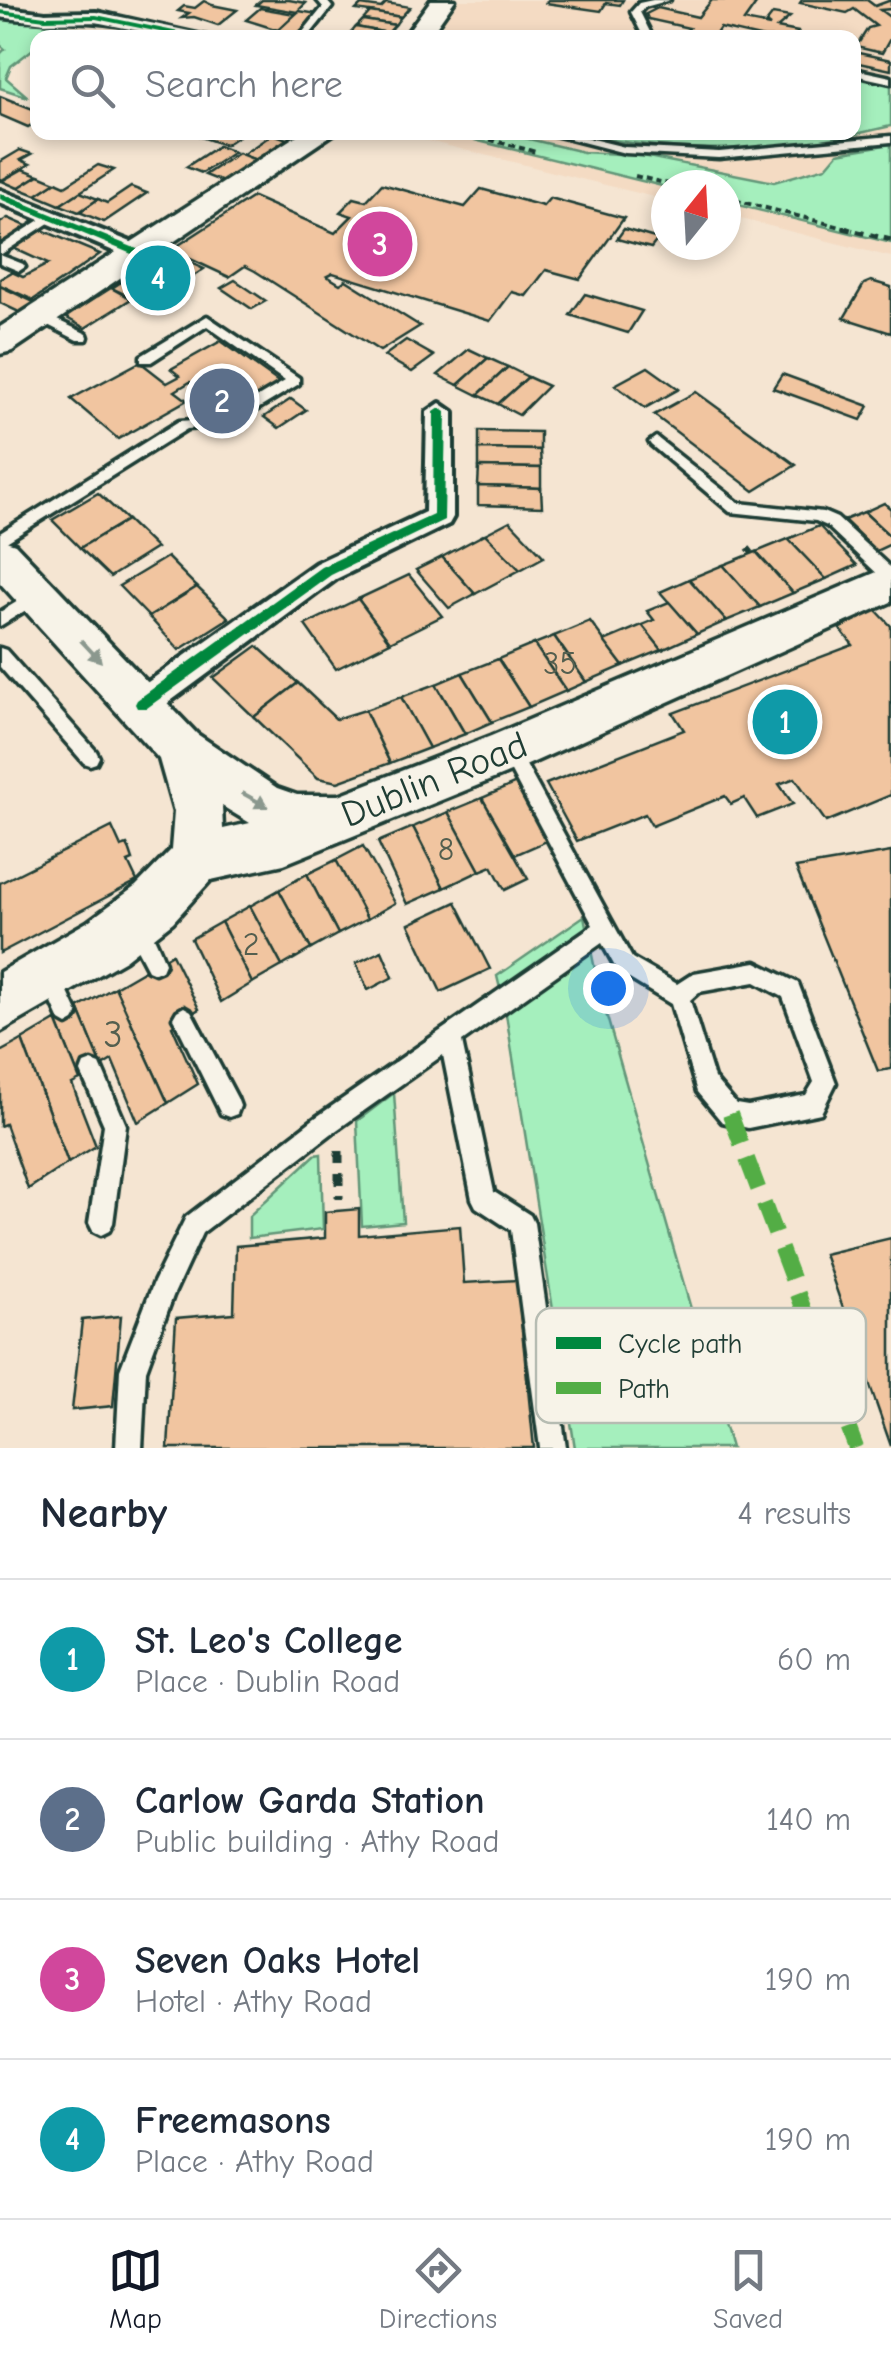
<!DOCTYPE html>
<meta charset="utf-8">
<style>
:root{--surface:#fff;--page:#f2f2f3;--text:#1f2937;--muted:#747a83;--line:#e0e1e3;--accent:#111827}
body{margin:0;font-family:"Comic Neue",sans-serif;background:var(--page);color:var(--text)}
.compass{position:absolute;left:651px;top:170px;width:90px;height:90px;border-radius:50%;background:var(--surface);box-shadow:0 5px 15px #0003;rotate:18deg}
.you{position:absolute;left:608px;top:988px;width:35px;height:35px;margin:-25px;border:8px solid #fff;border-radius:50%;background:#1a73e8;box-shadow:0 0 0 15px #1a73e833}
.badge{display:grid;place-items:center;width:65px;height:65px;border-radius:50%;background:var(--accent);color:#fff;font-size:32px;font-weight:700}
.pin{position:absolute;translate:-50% -50%;border:5px solid #fff;box-shadow:0 2px 10px #0006}
.list{margin:0;padding:0;list-style:none}
h2{display:flex;justify-content:space-between;align-items:center;height:130px;margin:0;padding:0 40px;font-size:42px}
h2 small{font-size:32px;font-weight:400;color:var(--muted)}
.list li{display:grid;grid-template-columns:65px 1fr auto;gap:30px;align-items:center;box-sizing:border-box;height:160px;padding:0 40px;border-top:2px solid var(--line)}
.list b{display:block;font-size:38px;white-space:nowrap}
.list p{margin:0;font-size:32px;white-space:nowrap;color:var(--muted)}
.list em{font-size:32px;font-style:normal;color:var(--muted)}
.icon{flex:none;width:55px;height:55px;fill:none;stroke:currentColor;stroke-width:2;stroke-linecap:round;stroke-linejoin:round}
.map{position:relative;flex:none;width:891px;height:1448px;overflow:hidden}
.search{position:absolute;background:var(--surface);box-shadow:0 5px 15px #0003;left:30px;right:30px;top:30px;height:110px;display:flex;align-items:center;gap:25px;box-sizing:border-box;padding:0 35px;border-radius:20px;color:var(--muted);font-size:38px}
.sheet{height:770px;background:var(--surface)}
nav{display:flex;justify-content:space-around;align-items:center;box-sizing:border-box;height:140px;border-top:2px solid var(--line);background:var(--surface);font-size:28px;color:var(--muted)}
nav a{display:grid;justify-items:center;gap:5px}
nav .on{color:var(--accent)}
.map>svg:first-child{display:block}
.built{fill:#f4dbc3}
.green{fill:#a5efbd;stroke:#629678;stroke-width:2.5}
.building{fill:#f1c5a0;stroke:#1f3d34;stroke-width:2.5}
.lines{fill:none;stroke-linecap:round;stroke-linejoin:round}
.lane-casing{stroke:#1f3d34;stroke-width:7}
.street-casing{stroke:#1f3d34;stroke-width:8}
.secondary-casing{stroke:#1f3d34;stroke-width:7}
.path-far3{stroke:#1f3d34;stroke-width:4;stroke-dasharray:6 4;stroke-linecap:butt}
.path-far2{stroke:#1f3d34;stroke-width:5;stroke-dasharray:8 6;stroke-linecap:butt}
.path-far1{stroke:#1f3d34;stroke-width:6;stroke-dasharray:10 8;stroke-linecap:butt}
.path{stroke:#1f3d34;stroke-width:9;stroke-dasharray:12 10;stroke-linecap:butt}
.lane{fill:#f7f3e8;fill-rule:evenodd}
.street{fill:#f7f3e8;fill-rule:evenodd}
.secondary{fill:#f7f3e8;fill-rule:evenodd}
.quiet{stroke:#52ad45;stroke-width:16;stroke-dasharray:32 16;stroke-linecap:butt}
.cycleway-casing{stroke:#f7f3e8;stroke-width:6}
.cycleway{fill:#00873e;fill-rule:evenodd}
.oneway{fill:#8b988e}
.labels{text-anchor:middle;stroke-width:8;stroke-linejoin:round;paint-order:stroke}
.number-label{font-size:32px;fill:#545f4f}
.street-label{font-size:38px;fill:#1f3d34;stroke:#f7f3e8}
.near-number-label{font-size:38px;fill:#545f4f}
.key{fill:#f7f3e8;stroke:#b6bcb2;stroke-width:2.5}
.key-label{font-size:28px;fill:#1f3d34}
</style>
<div class="map">
<svg width="891" height="1448" viewBox="0 0 891 1448">
<rect width="100%" height="100%" fill="#f5e5d2"/>
<filter id="ink" filterUnits="userSpaceOnUse"><feTurbulence type="fractalNoise" baseFrequency=".01" numOctaves="2"/><feDisplacementMap in="SourceGraphic" scale="20" xChannelSelector="R" yChannelSelector="G"/><feConvolveMatrix kernelMatrix="1 2 1 2 8 2 1 2 1" color-interpolation-filters="sRGB"/></filter>
<g filter="url(#ink)">
<path class="built" d="M 459,0 L 891,0 L 891,257 L 726,215 L 726,185 L 666,185 L 666,200 L 396,133 L 854,132 L 854,38 L 432,37 Z"/>
<g class="green">
<path d="M 0,17 L 94,31 L 86,37 L 38,38 L 37,46 L 11,66 L 6,78 L 28,97 L 0,88 L 0,54 L 5,49 L 0,45 Z"/>
<path d="M 854,76 L 891,85 L 891,126 C 788,152 680,157 576,133 L 854,132 Z"/>
<path d="M 446,133 L 504,133 L 583,152 L 638,155 L 774,182 L 826,167 L 838,153 L 891,144 L 891,243 L 726,202 L 726,185 L 666,187 Z"/>
<path d="M 584,916 L 599,989 L 731,1448 L 575,1448 L 506,1014 L 497,976 Z"/>
<path d="M 394,1093 L 403,1222 L 362,1226 L 357,1121 Z"/>
<path d="M 321,1154 L 323,1229 L 249,1238 L 249,1216 L 315,1155 Z"/>
</g>
<g class="building">
<path d="M 262,0 L 289,0 L 306,3 L 297,12 L 256,5 Z"/>
<path d="M 548,0 L 623,0 L 620,5 L 606,3 L 601,11 L 546,3 Z"/>
<path d="M 712,0 L 749,0 L 747,2 L 756,4 L 744,21 L 770,26 L 766,23 L 773,14 L 790,17 L 777,28 L 798,32 L 794,38 L 764,38 L 720,28 L 713,38 L 686,38 L 682,36 L 689,28 L 648,19 L 646,14 L 658,8 L 698,17 Z"/>
<path d="M 802,0 L 867,0 L 875,6 L 891,0 L 891,9 L 880,10 L 891,18 L 891,37 L 882,53 L 856,47 L 868,28 L 876,26 L 854,9 L 847,13 L 800,3 Z"/>
<path d="M 204,1 L 212,5 L 237,10 L 218,25 L 194,17 L 182,18 L 189,13 L 178,11 L 184,6 L 195,8 Z"/>
<path d="M 386,3 L 410,7 L 401,17 L 356,10 L 361,5 L 381,8 Z"/>
<path d="M 260,8 L 295,14 L 278,30 L 246,20 Z"/>
<path d="M 299,11 L 318,14 L 294,37 L 275,33 Z"/>
<path d="M 370,12 L 401,17 L 395,25 L 363,20 Z"/>
<path d="M 363,20 L 395,25 L 388,33 L 356,27 Z"/>
<path d="M 356,27 L 388,33 L 384,38 L 349,35 Z"/>
<path d="M 854,52 L 891,60 L 891,70 L 854,62 Z"/>
<path d="M 0,96 L 38,111 L 38,121 L 28,127 L 0,115 Z"/>
<path d="M 209,132 L 244,132 L 225,145 L 201,137 Z"/>
<path d="M 273,134 L 287,139 L 256,160 L 242,155 Z"/>
<path d="M 218,146 L 234,152 L 202,173 L 186,167 Z"/>
<path d="M 20,150 L 32,154 L 21,160 L 30,164 L 0,181 L 0,162 Z"/>
<path d="M 238,153 L 256,160 L 223,182 L 205,175 Z"/>
<path d="M 98,165 L 114,170 L 60,205 L 36,195 L 56,182 L 65,186 Z"/>
<path d="M 23,169 L 39,175 L 18,188 L 2,181 Z"/>
<path d="M 39,175 L 56,182 L 36,195 L 18,188 Z"/>
<path d="M 382,184 L 465,207 L 481,189 L 543,206 L 550,198 L 624,218 L 580,279 L 546,270 L 526,296 L 512,292 L 490,321 L 333,273 L 327,276 L 340,284 L 346,280 L 420,326 L 380,351 L 255,271 L 245,266 L 229,277 L 171,250 L 253,197 L 335,233 L 352,216 L 340,212 L 354,198 L 366,201 Z"/>
<path d="M 131,187 L 147,193 L 104,222 L 79,212 L 98,199 L 107,203 Z"/>
<path d="M 80,192 L 98,199 L 79,212 L 60,205 Z"/>
<path d="M 8,218 L 31,228 L 4,246 L 0,244 L 0,223 Z"/>
<path d="M 624,229 L 658,239 L 651,248 L 617,239 Z"/>
<path d="M 42,230 L 100,254 L 33,300 L 0,285 L 0,279 L 12,272 L 23,277 L 48,264 L 13,248 Z"/>
<path d="M 167,252 L 204,269 L 149,306 L 112,288 Z"/>
<path d="M 235,280 L 266,301 L 252,309 L 221,288 Z"/>
<path d="M 871,281 L 891,287 L 891,333 L 844,318 L 864,284 Z"/>
<path d="M 0,286 L 36,303 L 21,313 L 0,303 Z"/>
<path d="M 111,288 L 131,299 L 85,328 L 65,317 Z"/>
<path d="M 585,294 L 642,311 L 628,333 L 570,315 Z"/>
<path d="M 406,340 L 434,356 L 412,372 L 384,356 Z"/>
<path d="M 221,341 L 284,386 L 233,416 L 190,382 L 175,391 L 187,400 L 118,439 L 71,399 L 140,362 L 167,383 L 180,376 L 171,369 Z"/>
<path d="M 469,349 L 488,358 L 458,385 L 438,375 Z"/>
<path d="M 488,358 L 508,367 L 478,395 L 458,385 Z"/>
<path d="M 508,367 L 528,377 L 498,404 L 478,395 Z"/>
<path d="M 648,367 L 679,389 L 645,408 L 615,385 Z"/>
<path d="M 782,374 L 869,406 L 861,420 L 773,388 Z"/>
<path d="M 528,377 L 548,386 L 519,415 L 498,404 Z"/>
<path d="M 696,392 L 796,465 L 754,491 L 654,415 Z"/>
<path d="M 291,399 L 306,410 L 279,428 L 264,417 Z"/>
<path d="M 479,431 L 540,432 L 540,450 L 479,449 Z"/>
<path d="M 479,449 L 540,450 L 541,468 L 479,467 Z"/>
<path d="M 479,467 L 541,468 L 541,488 L 478,486 Z"/>
<path d="M 478,486 L 541,488 L 542,507 L 478,505 Z"/>
<path d="M 98,493 L 127,520 L 80,548 L 52,520 Z"/>
<path d="M 884,503 L 891,509 L 891,537 L 864,512 Z"/>
<path d="M 864,512 L 891,537 L 891,544 L 876,551 L 844,520 Z"/>
<path d="M 127,520 L 156,548 L 110,577 L 80,548 Z"/>
<path d="M 510,521 L 544,557 L 520,570 L 485,534 Z"/>
<path d="M 819,526 L 857,565 L 826,579 L 788,539 Z"/>
<path d="M 485,534 L 520,570 L 475,594 L 442,557 Z"/>
<path d="M 788,539 L 826,579 L 793,593 L 756,552 Z"/>
<path d="M 756,552 L 793,593 L 760,607 L 723,565 Z"/>
<path d="M 167,557 L 197,587 L 149,617 L 119,586 Z"/>
<path d="M 442,557 L 475,594 L 449,608 L 416,570 Z"/>
<path d="M 723,565 L 760,607 L 726,621 L 689,579 Z"/>
<path d="M 409,575 L 442,616 L 390,642 L 358,599 Z"/>
<path d="M 689,579 L 726,621 L 697,634 L 660,592 Z"/>
<path d="M 197,587 L 229,618 L 179,650 L 149,617 Z"/>
<path d="M 358,599 L 390,642 L 336,669 L 305,625 Z"/>
<path d="M 669,602 L 697,634 L 662,650 L 642,625 L 654,620 L 647,611 Z"/>
<path d="M 875,609 L 891,626 L 891,795 L 826,822 L 795,778 L 779,784 L 793,804 L 757,818 L 744,798 L 731,804 L 725,796 L 652,826 L 645,814 L 577,841 L 546,784 L 684,730 L 673,713 L 853,645 L 840,629 Z"/>
<path d="M 590,621 L 623,666 L 586,682 L 554,636 Z"/>
<path d="M 642,625 L 662,650 L 623,666 L 604,641 Z"/>
<path d="M 554,636 L 586,682 L 566,691 L 534,644 Z"/>
<path d="M 534,644 L 566,691 L 529,707 L 498,659 Z"/>
<path d="M 257,646 L 298,683 L 254,717 L 213,678 Z"/>
<path d="M 498,659 L 529,707 L 492,722 L 462,673 Z"/>
<path d="M 462,673 L 492,722 L 465,734 L 436,684 Z"/>
<path d="M 298,683 L 336,719 L 365,710 L 390,763 L 338,782 L 318,778 L 254,717 Z"/>
<path d="M 436,684 L 465,734 L 429,748 L 401,697 Z"/>
<path d="M 401,697 L 429,748 L 390,763 L 365,710 Z"/>
<path d="M 516,783 L 549,840 L 515,855 L 482,798 Z"/>
<path d="M 482,798 L 528,879 L 505,890 L 492,866 L 480,871 L 448,812 Z"/>
<path d="M 448,812 L 480,871 L 444,888 L 413,827 Z"/>
<path d="M 112,827 L 121,847 L 127,845 L 130,851 L 133,860 L 128,862 L 137,881 L 0,953 L 0,883 Z"/>
<path d="M 413,827 L 444,888 L 407,904 L 378,842 Z"/>
<path d="M 363,846 L 395,903 L 367,919 L 336,860 Z"/>
<path d="M 891,852 L 891,1069 L 878,1071 L 796,868 Z"/>
<path d="M 336,860 L 367,919 L 338,934 L 307,874 Z"/>
<path d="M 307,874 L 338,934 L 311,949 L 279,890 Z"/>
<path d="M 279,890 L 311,949 L 282,966 L 250,906 Z"/>
<path d="M 456,902 L 490,969 L 441,992 L 409,924 Z"/>
<path d="M 250,906 L 282,966 L 252,983 L 221,922 Z"/>
<path d="M 221,922 L 252,983 L 221,1002 L 191,939 Z"/>
<path d="M 382,951 L 393,977 L 368,990 L 356,963 Z"/>
<path d="M 172,954 L 199,1009 L 172,1026 L 198,1084 L 168,1103 L 115,987 Z"/>
<path d="M 115,987 L 168,1103 L 138,1122 L 112,1060 L 102,1066 L 78,1008 Z"/>
<path d="M 78,1008 L 102,1066 L 80,1080 L 56,1020 Z"/>
<path d="M 56,1020 L 80,1080 L 72,1084 L 96,1146 L 68,1163 L 22,1040 Z"/>
<path d="M 22,1040 L 68,1163 L 28,1189 L 5,1124 L 0,1126 L 0,1052 Z"/>
<path d="M 359,1209 L 359,1235 L 460,1226 L 464,1283 L 517,1280 L 534,1448 L 168,1448 L 176,1318 L 234,1313 L 236,1246 L 325,1238 L 325,1212 Z"/>
<path d="M 891,1238 L 891,1446 L 824,1254 Z"/>
<path d="M 121,1316 L 113,1406 L 72,1410 L 82,1320 Z"/>
</g>
<g class="lines">
<defs>
<g id="lane">
<path d="M 317,0 L 326,0 L 332,7 L 307,38 L 298,38 L 323,7 Z"/>
<path d="M 653,0 L 670,0 L 645,7 L 640,12 L 653,38 L 644,38 L 631,12 L 639,3 Z"/>
<path d="M 854,69 L 891,77 L 891,83 L 854,75 Z"/>
<path d="M 543,132 L 563,132 L 625,147 L 719,152 L 891,136 L 891,142 L 719,158 L 625,153 Z"/>
<path d="M 48,215 L 58,217 L 0,255 L 0,246 Z"/>
<path d="M 0,255 L 23,264 L 25,267 L 19,271 L 0,263 Z"/>
<path d="M 42,313 L 87,334 L 88,337 L 87,340 L 77,340 L 38,320 L 36,317 Z"/>
<path d="M 207,316 L 299,378 L 299,384 L 230,426 L 187,429 L 0,546 L 0,533 L 179,421 L 222,418 L 285,381 L 207,326 L 151,362 L 141,362 L 141,356 Z"/>
<path d="M 656,437 L 739,503 L 823,512 L 837,518 L 891,568 L 891,583 L 885,581 L 827,526 L 816,521 L 730,512 L 651,445 L 649,442 Z"/>
<path d="M 38,589 L 46,595 L 44,599 L 0,626 L 0,612 Z"/>
<path d="M 0,648 L 6,650 L 96,751 L 99,757 L 96,763 L 90,765 L 84,763 L 0,667 Z"/>
<path d="M 509,743 L 515,745 L 632,958 L 677,984 L 694,973 L 756,962 L 798,983 L 836,1083 L 821,1113 L 748,1128 L 722,1122 L 697,1092 L 671,1004 L 618,972 L 602,943 L 462,1042 L 494,1192 L 530,1215 L 534,1223 L 566,1448 L 540,1448 L 511,1230 L 476,1207 L 472,1199 L 443,1055 L 331,1134 L 202,1233 L 173,1296 L 146,1370 L 142,1448 L 116,1448 L 120,1370 L 154,1282 L 186,1217 L 315,1118 L 593,925 L 500,751 L 503,745 ZM 755,982 L 783,997 L 814,1082 L 806,1095 L 748,1106 L 736,1104 L 714,1078 L 690,1000 L 699,992 Z"/>
<path d="M 134,913 C 149,921 159,947 165,963 L 162,970 L 155,973 L 148,970 L 127,930 L 124,923 L 127,916 Z"/>
<path d="M 51,968 L 58,971 L 78,1014 L 74,1021 L 67,1025 L 60,1021 L 41,978 L 44,971 Z"/>
<path d="M 184,1007 L 191,1011 L 237,1098 L 240,1106 L 237,1114 L 229,1117 L 221,1114 L 177,1025 L 173,1018 L 177,1011 Z"/>
<path d="M 92,1061 L 100,1064 L 126,1125 L 113,1223 L 109,1231 L 101,1235 L 93,1231 L 89,1223 L 104,1125 L 81,1072 L 84,1064 Z"/>
</g>
<g id="street">
<path d="M 0,7 L 45,13 L 96,12 L 212,38 C 172,38 135,25 95,22 C 63,20 32,21 0,17 Z"/>
<path d="M 0,190 L 146,248 L 149,253 L 138,260 L 130,258 L 0,203 Z"/>
<path d="M 440,403 L 453,412 L 453,517 L 449,524 L 336,579 L 153,714 L 142,718 L 131,714 L 126,704 L 131,694 L 316,563 L 425,512 L 427,412 Z"/>
</g>
<g id="secondary">
<path d="M 431,0 L 455,0 L 428,38 L 403,38 Z"/>
<path d="M 302,132 L 336,132 L 12,351 L 0,354 L 0,327 Z"/>
<path d="M 0,539 L 15,544 L 197,734 L 277,788 L 297,795 L 339,795 L 491,736 L 891,566 L 891,602 L 525,766 L 284,864 L 211,880 L 173,922 L 125,960 L 0,1032 L 0,972 L 87,922 L 136,886 L 171,850 L 174,812 L 159,759 L 0,583 ZM 222,806 L 250,823 L 223,829 Z"/>
</g>
</defs>
<use href="#lane" class="lane-casing"/>
<use href="#street" class="street-casing"/>
<use href="#secondary" class="secondary-casing"/>
<g class="path-far3">
<path d="M 461,132 L 536,152"/>
<path d="M 635,176 L 673,185"/>
<path d="M 726,198 L 853,230"/>
</g>
<path class="path-far2" d="M 843,228 L 891,240"/>
<path class="path-far1" d="M 748,548 L 752,553"/>
<path class="path" d="M 339,1151 L 339,1199"/>
<use href="#lane" class="lane"/>
<use href="#street" class="street"/>
<use href="#secondary" class="secondary"/>
<path class="quiet" d="M 730,1114 L 856,1448"/>
<defs>
<g id="cycleway">
<path d="M 0,10 L 45,16 L 96,15 L 208,38 L 189,38 L 96,19 L 45,20 L 0,14 Z"/>
<path d="M 0,193 L 142,251 L 143,253 L 134,255 L 0,199 Z"/>
<path d="M 440,408 L 446,412 L 444,520 L 331,575 L 147,708 L 137,708 L 135,704 L 137,700 L 321,567 L 433,515 L 434,412 Z"/>
</g>
</defs>
<use href="#cycleway" class="cycleway-casing"/>
<use href="#cycleway" class="cycleway"/>
</g>
<defs><path id="oneway-solid" d="M-6-.8H1V-3.2L6.5 0L1 3.2V.8H-6Z" transform="scale(2.5)"/></defs>
<g class="oneway">
<use href="#oneway-solid" transform="translate(91 651) rotate(47)"/>
<use href="#oneway-solid" transform="translate(255 800) rotate(29)"/>
</g>
</g>
<g class="labels">
<g class="number-label">
<text x="560" y="674">35</text>
<text x="446" y="860">8</text>
<text x="251" y="955">2</text>
</g>
<g class="street-label">
<text transform="translate(434 779) rotate(-22)" y="13">Dublin Road</text>
</g>
<g class="near-number-label">
<text x="113" y="1047">3</text>
</g>
</g>
<rect x="536" y="1308" width="330" height="115" rx="15" class="key"/>
<rect x="556" y="1337" width="45" height="12" fill="#00873e"/>
<rect x="556" y="1382" width="45" height="12" fill="#52ad45"/>
<g class="key-label">
<text x="618" y="1353">Cycle path</text>
<text x="618" y="1398">Path</text>
</g>
</svg>
<svg class="compass" viewBox="-18 -18 36 36"><path d="M0-13l5 13h-10z" fill="#e53935"/><path d="M0 13l5-13h-10z" fill="#747a83"/></svg>
<div class="you"></div>
<div class="pin badge" style="left:785px;top:722px;background:#0f9aa8">1</div>
<div class="pin badge" style="left:222px;top:401px;background:#5c6f8a">2</div>
<div class="pin badge" style="left:380px;top:244px;background:#d1479c">3</div>
<div class="pin badge" style="left:158px;top:278px;background:#0f9aa8">4</div>
<div class="search"><svg class="icon" aria-label="search" viewBox="0 0 24 24"><circle cx="10" cy="10" r="6"/><path d="M15 15l6 6"/></svg>Search here</div>
</div>
<section class="sheet">
<h2>Nearby<small>4 results</small></h2>
<ul class="list">
<li><span class="badge" style="background:#0f9aa8">1</span><div><b>St. Leo's College</b><p>Place · Dublin Road</p></div><em>60 m</em></li>
<li><span class="badge" style="background:#5c6f8a">2</span><div><b>Carlow Garda Station</b><p>Public building · Athy Road</p></div><em>140 m</em></li>
<li><span class="badge" style="background:#d1479c">3</span><div><b>Seven Oaks Hotel</b><p>Hotel · Athy Road</p></div><em>190 m</em></li>
<li><span class="badge" style="background:#0f9aa8">4</span><div><b>Freemasons</b><p>Place · Athy Road</p></div><em>190 m</em></li>
</ul>
</section>
<nav>
<a class="on"><svg class="icon" aria-label="map" viewBox="0 0 24 24"><path d="M3 6l6-2 6 2 6-2v14l-6 2-6-2-6 2zM9 4v14M15 6v14"/></svg>Map</a>
<a><svg class="icon" aria-label="directions" viewBox="0 0 24 24"><path d="M12 3l9 9-9 9-9-9zM9 14v-3h6M13 9l2 2-2 2"/></svg>Directions</a>
<a><svg class="icon" aria-label="saved" viewBox="0 0 24 24"><path d="M7 4h10v16l-5-4-5 4z"/></svg>Saved</a>
</nav>
